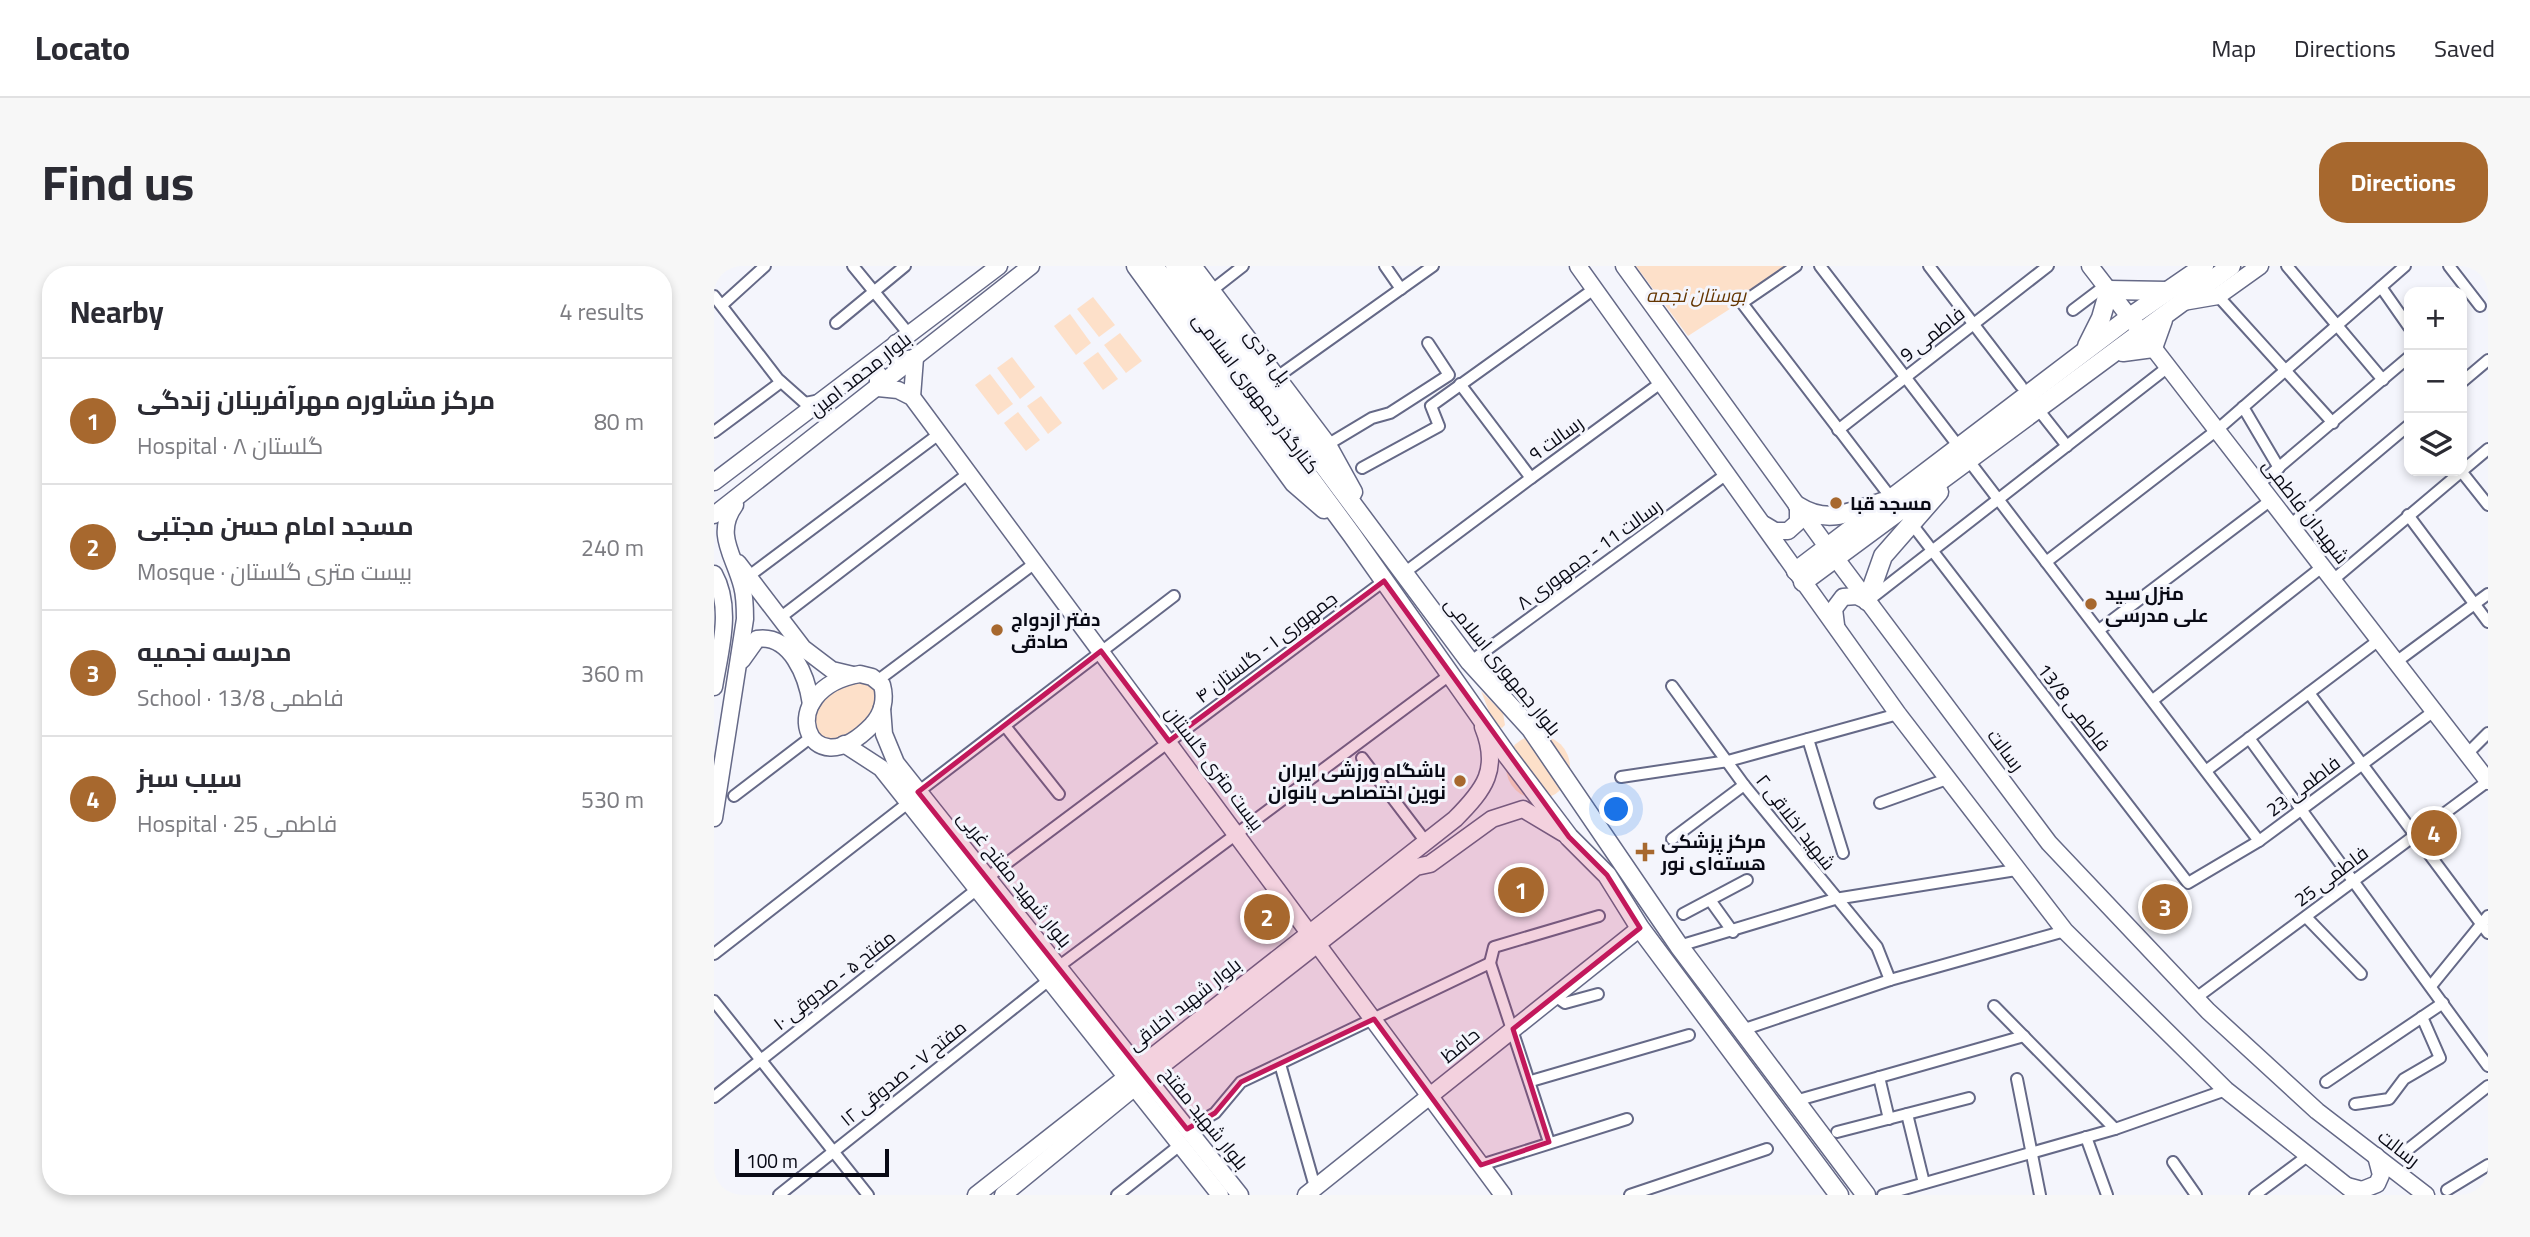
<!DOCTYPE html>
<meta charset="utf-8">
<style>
:root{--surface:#fff;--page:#f7f7f7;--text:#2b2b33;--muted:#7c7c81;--line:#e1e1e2;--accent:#a7682e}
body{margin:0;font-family:Georgia,Cairo,serif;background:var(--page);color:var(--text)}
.controls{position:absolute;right:21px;top:21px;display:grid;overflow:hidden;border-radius:14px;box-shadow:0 4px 10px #0003}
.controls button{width:63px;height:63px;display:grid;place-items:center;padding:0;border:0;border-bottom:2px solid var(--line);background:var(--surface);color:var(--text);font:35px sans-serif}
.scale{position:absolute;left:21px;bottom:18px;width:154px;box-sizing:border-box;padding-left:7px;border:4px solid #090a15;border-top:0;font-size:19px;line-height:24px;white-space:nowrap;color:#090a15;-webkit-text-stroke:5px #f4f5fc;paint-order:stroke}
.you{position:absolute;left:903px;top:544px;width:24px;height:24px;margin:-18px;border:5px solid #fff;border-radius:50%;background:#1a73e8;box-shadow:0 0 0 10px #1a73e833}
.badge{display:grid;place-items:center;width:46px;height:46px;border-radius:50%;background:var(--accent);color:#fff;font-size:23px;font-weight:700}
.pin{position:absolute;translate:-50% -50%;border:4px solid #fff;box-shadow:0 2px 7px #0006}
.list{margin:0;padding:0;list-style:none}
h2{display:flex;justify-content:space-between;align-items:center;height:91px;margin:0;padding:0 28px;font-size:30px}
h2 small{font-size:23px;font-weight:400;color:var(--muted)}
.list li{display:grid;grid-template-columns:46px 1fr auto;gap:21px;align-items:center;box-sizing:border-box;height:126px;padding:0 28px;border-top:2px solid var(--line)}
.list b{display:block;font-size:26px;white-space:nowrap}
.list p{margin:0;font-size:23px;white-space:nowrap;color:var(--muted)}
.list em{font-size:23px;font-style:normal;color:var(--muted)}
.icon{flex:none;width:38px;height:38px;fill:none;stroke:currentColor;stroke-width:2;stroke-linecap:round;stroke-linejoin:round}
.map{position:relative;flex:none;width:1774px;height:929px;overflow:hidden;border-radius:28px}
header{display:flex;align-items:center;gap:42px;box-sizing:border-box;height:98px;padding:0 35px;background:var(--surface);border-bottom:2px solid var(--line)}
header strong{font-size:33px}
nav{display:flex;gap:38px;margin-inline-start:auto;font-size:24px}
.intro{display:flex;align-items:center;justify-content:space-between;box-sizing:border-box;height:168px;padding:0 42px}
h1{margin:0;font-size:49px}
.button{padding:18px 32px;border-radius:28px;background:var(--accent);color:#fff;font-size:24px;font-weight:700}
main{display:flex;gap:42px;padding:0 42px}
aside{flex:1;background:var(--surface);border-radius:28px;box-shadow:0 4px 10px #0003}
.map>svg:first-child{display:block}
.green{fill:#fde0c9}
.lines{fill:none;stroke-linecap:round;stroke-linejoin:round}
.street-casing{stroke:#656987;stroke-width:14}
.secondary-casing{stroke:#656987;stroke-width:19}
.primary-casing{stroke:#656987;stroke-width:21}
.street{stroke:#fff;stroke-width:10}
.secondary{stroke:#fff;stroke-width:16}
.primary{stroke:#fff;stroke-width:18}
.marked{fill:#c2185b;fill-opacity:0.2;stroke:#c2185b;stroke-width:5;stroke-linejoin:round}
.poi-dot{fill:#a7682e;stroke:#f4f5fc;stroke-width:2.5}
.labels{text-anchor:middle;stroke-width:6;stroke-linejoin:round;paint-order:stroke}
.park-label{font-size:19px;font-style:italic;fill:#643602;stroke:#f4f5fc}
.street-label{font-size:19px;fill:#090a15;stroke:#f4f5fc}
.poi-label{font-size:19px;font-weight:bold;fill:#090a15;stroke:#f4f5fc;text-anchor:start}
</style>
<header>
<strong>Locato</strong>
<nav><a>Map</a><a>Directions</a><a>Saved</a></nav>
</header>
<div class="intro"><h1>Find us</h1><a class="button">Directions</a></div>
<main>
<aside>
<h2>Nearby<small>4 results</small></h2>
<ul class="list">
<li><span class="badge">1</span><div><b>مرکز مشاوره مهرآفرینان زندگی</b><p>Hospital · گلستان ۸</p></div><em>80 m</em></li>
<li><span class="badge">2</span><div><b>مسجد امام حسن مجتبی</b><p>Mosque · بیست متری گلستان</p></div><em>240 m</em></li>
<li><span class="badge">3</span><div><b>مدرسه نجمیه</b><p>School · فاطمی 13/8</p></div><em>360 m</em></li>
<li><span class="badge">4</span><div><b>سیب سبز</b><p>Hospital · فاطمی 25</p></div><em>530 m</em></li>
</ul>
</aside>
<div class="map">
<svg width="1774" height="929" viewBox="0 0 1774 929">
<rect width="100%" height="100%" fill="#f4f5fc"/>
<g class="green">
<path d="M 922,0 L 1072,0 L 1022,39 L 974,70 Z"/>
<path d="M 379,31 L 401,59 L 385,71 L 363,43 Z"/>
<path d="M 356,48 L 377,77 L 362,89 L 340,60 Z"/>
<path d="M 406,67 L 428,95 L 412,107 L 390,79 Z"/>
<path d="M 384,86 L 404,113 L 389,124 L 369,97 Z"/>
<path d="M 298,91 L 321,121 L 306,133 L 283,102 Z"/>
<path d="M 276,108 L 299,138 L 284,149 L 261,119 Z"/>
<path d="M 327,130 L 348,157 L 334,168 L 313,140 Z"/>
<path d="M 304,146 L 326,174 L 312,185 L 290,157 Z"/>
<path d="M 138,413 L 161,417 L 166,438 L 140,468 L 112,477 L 95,453 L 103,437 Z"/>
<path d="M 767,425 L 789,447 L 791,459 L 788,462 L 780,458 Z"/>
<circle cx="824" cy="501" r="32"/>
</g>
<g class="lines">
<defs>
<g id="street">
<path d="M 139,0 L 194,67"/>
<path d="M 671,0 L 687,23"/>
<path d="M 1082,0 L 1028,37 L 1178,233"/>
<path d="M 1106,0 L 1245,181"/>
<path d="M 1215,0 L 1307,120"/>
<path d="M 1573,0 L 1669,114"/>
<path d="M 1735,0 L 1766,40"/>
<path d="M 1667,21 L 1695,61"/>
<path d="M 497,25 L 529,0"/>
<path d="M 0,30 L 64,113 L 91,137 L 106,134"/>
<path d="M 1504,30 L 1619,157"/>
<path d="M 8,39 L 51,0"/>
<path d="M 1359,44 L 1392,19"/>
<path d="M 122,57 L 191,0"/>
<path d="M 563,111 L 719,0"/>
<path d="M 1748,116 L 1774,94"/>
<path d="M 746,118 L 817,212 L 948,116"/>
<path d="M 1529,141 L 1565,202"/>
<path d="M 1327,147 L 1353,180"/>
<path d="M 1124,164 L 1334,0"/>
<path d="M 0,166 L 67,116"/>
<path d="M 613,179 L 658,152 L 676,147 L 735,109 L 714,77"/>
<path d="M 1255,195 L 1545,575"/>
<path d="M 648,202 L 725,160 L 717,140 L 880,23"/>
<path d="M 1747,205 L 1774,239"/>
<path d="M 1748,205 L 1774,183"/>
<path d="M 1545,218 L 1695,91"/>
<path d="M 1694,249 L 1774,356"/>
<path d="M 1194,253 L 1474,617 L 1545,575 L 1720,445"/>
<path d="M 1576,259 L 1695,159"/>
<path d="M 1332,296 L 1503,164 L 1691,0"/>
<path d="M 690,307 L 817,212"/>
<path d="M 35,310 L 225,168"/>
<path d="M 1619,314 L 1748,205"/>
<path d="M 1155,334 L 1454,101"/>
<path d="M 67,351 L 255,207"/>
<path d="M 1385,364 L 1557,234"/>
<path d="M 756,396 L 1014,207"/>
<path d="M 1682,396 L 1774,328"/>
<path d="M 163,415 L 321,297"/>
<path d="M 958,420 L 1030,519 L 1163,681 L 1176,714"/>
<path d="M 1595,427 L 1774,667"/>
<path d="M 1439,434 L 1608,301"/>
<path d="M 291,460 L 345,528"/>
<path d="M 1535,472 L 1774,800"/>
<path d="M 1094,473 L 1129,587"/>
<path d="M 1753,488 L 1774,467"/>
<path d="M 648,492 L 712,576"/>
<path d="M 1493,504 L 1665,374"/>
<path d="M 907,511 L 1014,495 L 1184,448"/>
<path d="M 204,526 L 460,330"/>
<path d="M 20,530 L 96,472"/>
<path d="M 1166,537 L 1233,513"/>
<path d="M 958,573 L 1030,519"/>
<path d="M 273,612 L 670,315"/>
<path d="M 996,634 L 1019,666"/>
<path d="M 969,648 L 1033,614"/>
<path d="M 1592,651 L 1647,708"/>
<path d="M 965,680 L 1121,633 L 1302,604"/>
<path d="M 0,688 L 194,537"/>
<path d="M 776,697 L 835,876"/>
<path d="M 776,697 L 780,681 L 885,650"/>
<path d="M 344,701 L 737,408"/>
<path d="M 1717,720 L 1774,650"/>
<path d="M 841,730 L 851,737 L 884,728"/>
<path d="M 1482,732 L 1774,515"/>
<path d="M 0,735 L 154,929"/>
<path d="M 1280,740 L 1401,863"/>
<path d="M 1028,764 L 1176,714 L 1351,665"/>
<path d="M 566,798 L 601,921"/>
<path d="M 1165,811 L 1175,853"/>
<path d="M 1303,813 L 1326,929"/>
<path d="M 817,815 L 975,769"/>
<path d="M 1612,816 L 1729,737"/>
<path d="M 0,831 L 262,624"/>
<path d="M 1081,835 L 1310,770"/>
<path d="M 1641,838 L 1675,833 L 1690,813 L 1726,792 L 1708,751"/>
<path d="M 1193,848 L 1210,917"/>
<path d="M 473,863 L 501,847 L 527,816 L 776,697"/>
<path d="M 1123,866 L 1255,832"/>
<path d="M 1372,871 L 1393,929"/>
<path d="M 1692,885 L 1774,820"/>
<path d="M 1459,896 L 1482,929"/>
<path d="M 767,899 L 913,853"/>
<path d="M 1733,924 L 1774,899"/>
<path d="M 65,929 L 335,714"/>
<path d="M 403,929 L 466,879"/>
<path d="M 916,929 L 1053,883"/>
<path d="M 1169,929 L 1401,863 L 1512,824"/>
<path d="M 1541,929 L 1592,891"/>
</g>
<g id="secondary">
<path d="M 864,0 L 1184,448 L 1351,665 L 1512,824 L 1644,929"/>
<path d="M 910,0 L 1114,282 L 1335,577 L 1494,745 L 1603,845 L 1712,929"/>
<path d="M 1376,0 L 1774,515"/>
<path d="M 1469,36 L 1504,30 L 1546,0"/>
<path d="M 182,77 L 181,84 L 188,94 L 201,92 L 198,131"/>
<path d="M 152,102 L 164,108 L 164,122 L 184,124 L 198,131 L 789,929"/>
<path d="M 0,216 L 285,0"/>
<path d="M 0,249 L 317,0"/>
<path d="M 1051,259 L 1061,265 L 1074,265 L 1084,256 L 1084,240"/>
<path d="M 24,297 L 89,382 L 118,404 L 139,409"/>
<path d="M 0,308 C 19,342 6,384 0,421"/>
<path d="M 1122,359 L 1120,343 L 1129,331 L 1143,330 L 1153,335"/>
<path d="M 28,394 L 43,373 C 77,368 93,411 97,438"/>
<path d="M 146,408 L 158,411 L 168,419 C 172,434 169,447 158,459 C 93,526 57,423 146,408 Z"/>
<path d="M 168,442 L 170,468 L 182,497 L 526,929"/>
<path d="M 130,478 L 167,502 L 506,929"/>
<path d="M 0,552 L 31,353 C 31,342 31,331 28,320 C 20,289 0,268 21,239"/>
<path d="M 1633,920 L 1648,924 L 1663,918 L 1667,909 L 1662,890"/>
<path d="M 262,929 L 741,553 C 771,523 786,503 769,461"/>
<path d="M 289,929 L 432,812 L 702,601 L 716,598 L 778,553 L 809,543 L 849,567"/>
<path d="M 592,929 L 926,662"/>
</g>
<g id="primary">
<path d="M 422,0 L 580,217 L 610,243"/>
<path d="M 440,0 L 638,269 L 793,489 L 855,571 L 893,609 L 926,662 L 1125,929"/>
<path d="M 461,0 L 756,396 L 817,463 L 965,680 L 1152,929"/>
<path d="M 478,0 L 613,179 L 639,226"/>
<path d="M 1373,80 L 1387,52 L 1395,24 L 1453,25"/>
<path d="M 1409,86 L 1439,82 L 1449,54"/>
<path d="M 1084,240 C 1114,259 1136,246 1168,236"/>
<path d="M 1082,305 L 1416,51 L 1490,0"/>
<path d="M 1089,316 L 1517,0"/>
<path d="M 1153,335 L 1169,290 L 1225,226"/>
</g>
</defs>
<use href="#street" class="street-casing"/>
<use href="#secondary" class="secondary-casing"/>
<use href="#primary" class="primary-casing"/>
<use href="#street" class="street"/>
<use href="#secondary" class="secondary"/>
<use href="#primary" class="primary"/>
</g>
<path class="marked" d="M 670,315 L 855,571 L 893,609 L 926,662 L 799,763 L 835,876 L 767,899 L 660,753 L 527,816 L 501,847 L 473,863 L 204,526 L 387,385 L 455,475 Z"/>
<g class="poi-dot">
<circle cx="1122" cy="237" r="7"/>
<circle cx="1377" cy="338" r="7"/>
<circle cx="283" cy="364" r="7"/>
<circle cx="746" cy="515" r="7"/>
<path d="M927.5 575.5h7v7h7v7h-7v7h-7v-7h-7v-7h7z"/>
</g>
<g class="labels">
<g class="park-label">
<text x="982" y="36">بوستان نجمه</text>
</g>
<g class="street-label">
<text transform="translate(1218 68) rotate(-38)" y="7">فاطمی 9</text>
<text transform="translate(554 90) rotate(53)" y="7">پل ۹ دی</text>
<text transform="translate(146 108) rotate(-38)" y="7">بلوار محمد امین</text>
<text transform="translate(542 127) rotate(53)" y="7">کنارگذر جمهوری اسلامی</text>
<text transform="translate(842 172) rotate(-36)" y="7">رسالت ۹</text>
<text transform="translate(1592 245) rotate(52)" y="7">شهیدان فاطمی</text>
<text transform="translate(875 288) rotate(-36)" y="7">رسالت 11 - جمهوری ۸</text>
<text transform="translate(552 381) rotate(-37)" y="7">جمهوری ۱ - گلستان ۴</text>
<text transform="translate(789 400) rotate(51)" y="7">بلوار جمهوری اسلامی</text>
<text transform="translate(1360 441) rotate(52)" y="7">فاطمی 13/8</text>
<text transform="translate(1292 484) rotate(53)" y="7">رسالت</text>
<text transform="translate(501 502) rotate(53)" y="7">بیست متری گلستان</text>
<text transform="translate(1589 520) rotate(-37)" y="7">فاطمی 23</text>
<text transform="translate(1082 556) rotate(52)" y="7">شهید اخلاقی ۲</text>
<text transform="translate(1617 610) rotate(-37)" y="7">فاطمی 25</text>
<text transform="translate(301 613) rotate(51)" y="7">بلوار شهید مفتح غربی</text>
<text transform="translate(120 714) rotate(-38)" y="7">مفتح ۵ - صدوقی ۱۰</text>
<text transform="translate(470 738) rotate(-38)" y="7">بلوار شهید اخلاقی</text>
<text transform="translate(746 779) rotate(-39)" y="7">حافظ</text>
<text transform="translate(189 807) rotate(-39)" y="7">مفتح ۷ - صدوقی ۱۲</text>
<text transform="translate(491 852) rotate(51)" y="7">بلوار شهید مفتح</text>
<text transform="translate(1685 882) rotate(38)" y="7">رسالت</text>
</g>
<g class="poi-label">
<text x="1136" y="244">مسجد قبا</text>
<text x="1391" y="334">منزل سید<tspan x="1391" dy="22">علی مدرسی</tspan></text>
<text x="297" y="360">دفتر ازدواج<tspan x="297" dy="22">صادقی</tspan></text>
<text x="732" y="511" text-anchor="end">باشگاه ورزشی ایران<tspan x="732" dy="22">نوین اختصاصی بانوان</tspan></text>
<text x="947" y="582">مرکز پزشکی<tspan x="947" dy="22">هسته‌ای نور</tspan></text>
</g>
</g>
</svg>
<div class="controls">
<button>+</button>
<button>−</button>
<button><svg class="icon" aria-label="layers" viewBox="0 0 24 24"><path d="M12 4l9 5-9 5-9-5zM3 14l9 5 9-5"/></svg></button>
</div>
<div class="scale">100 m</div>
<div class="you"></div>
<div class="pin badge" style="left:807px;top:624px">1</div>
<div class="pin badge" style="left:553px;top:651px">2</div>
<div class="pin badge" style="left:1451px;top:641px">3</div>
<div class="pin badge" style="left:1720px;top:567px">4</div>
</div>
</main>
